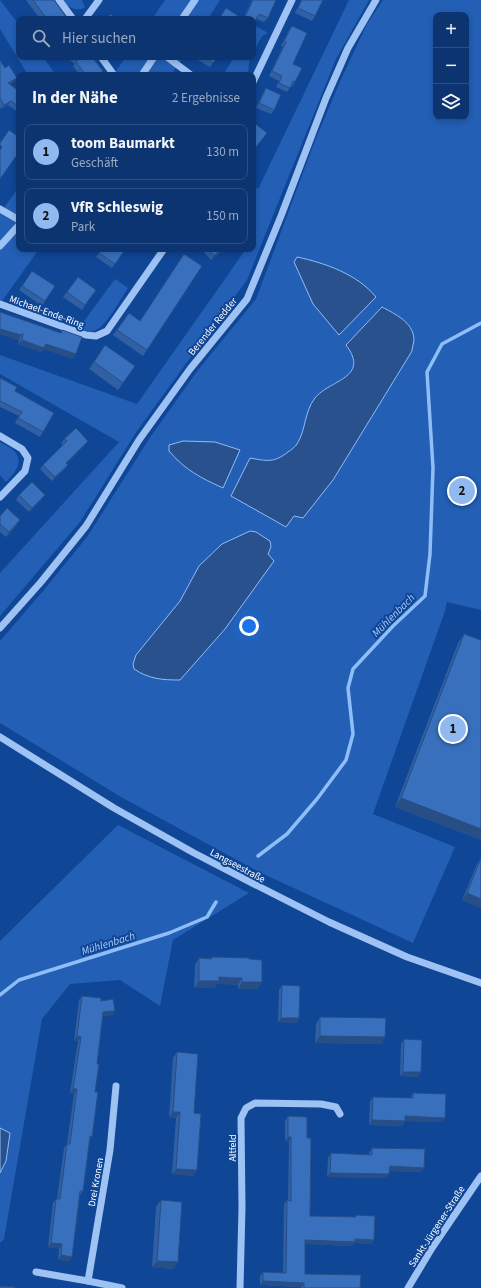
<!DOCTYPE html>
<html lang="de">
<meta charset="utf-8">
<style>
:root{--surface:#0b3470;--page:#193f78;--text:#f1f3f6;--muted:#9aaac3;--line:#2b4f83;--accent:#90b9f0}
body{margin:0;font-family:"Source Sans 3",sans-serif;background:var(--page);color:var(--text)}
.controls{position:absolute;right:12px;top:12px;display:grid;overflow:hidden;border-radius:8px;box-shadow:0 2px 6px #0003}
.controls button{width:36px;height:36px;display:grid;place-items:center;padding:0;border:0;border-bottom:1px solid var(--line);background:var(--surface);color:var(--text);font:20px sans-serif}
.you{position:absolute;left:249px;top:626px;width:14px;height:14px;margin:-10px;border:3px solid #fff;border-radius:50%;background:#1a73e8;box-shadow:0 0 0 6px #1a73e833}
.badge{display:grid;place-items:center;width:26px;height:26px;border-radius:50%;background:var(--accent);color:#111;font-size:13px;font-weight:700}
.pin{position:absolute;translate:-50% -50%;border:2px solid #fff;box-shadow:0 1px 4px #0006}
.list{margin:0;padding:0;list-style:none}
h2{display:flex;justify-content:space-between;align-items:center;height:52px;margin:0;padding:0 16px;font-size:17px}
h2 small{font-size:13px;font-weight:400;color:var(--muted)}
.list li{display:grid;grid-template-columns:26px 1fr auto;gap:12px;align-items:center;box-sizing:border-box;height:56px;margin:0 8px 8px;padding:0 8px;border:1px solid var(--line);border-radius:8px}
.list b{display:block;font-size:15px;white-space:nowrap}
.list p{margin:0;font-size:13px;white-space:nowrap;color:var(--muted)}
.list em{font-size:13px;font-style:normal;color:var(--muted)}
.icon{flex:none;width:22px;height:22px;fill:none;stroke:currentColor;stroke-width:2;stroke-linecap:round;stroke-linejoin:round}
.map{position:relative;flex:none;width:481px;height:1288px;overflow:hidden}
.search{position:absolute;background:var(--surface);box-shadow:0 2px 6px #0003;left:16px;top:16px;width:240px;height:44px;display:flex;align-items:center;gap:10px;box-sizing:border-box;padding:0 14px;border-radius:8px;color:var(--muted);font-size:15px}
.panel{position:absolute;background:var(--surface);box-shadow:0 2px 6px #0003;left:16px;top:72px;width:240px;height:180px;border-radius:8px}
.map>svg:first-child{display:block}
.green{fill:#225fb5;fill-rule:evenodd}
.water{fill:#29518d;stroke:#8fbdf8}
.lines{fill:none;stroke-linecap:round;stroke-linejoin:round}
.stream{stroke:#8fbdf8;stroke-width:3.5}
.minor{stroke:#9ec2f4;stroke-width:7}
.wall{fill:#3060a3}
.shaded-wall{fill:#274e85}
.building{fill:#3870be;stroke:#274e85}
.labels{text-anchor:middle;stroke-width:4;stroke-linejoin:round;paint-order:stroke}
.street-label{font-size:10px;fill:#fff;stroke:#0f4696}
.water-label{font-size:11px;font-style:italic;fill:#aaccfb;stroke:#0f4696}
</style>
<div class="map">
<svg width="481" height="1288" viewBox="0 0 481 1288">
<rect width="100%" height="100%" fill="#0f4696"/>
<g class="green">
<path d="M 0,0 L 19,25 L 19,57 L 43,57 L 56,75 L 28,75 L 0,29 Z"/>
<path d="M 62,0 L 82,0 L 85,8 C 76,11 69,9 62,0 Z"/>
<path d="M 165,0 L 220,0 L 208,19 L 152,19 Z"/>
<path d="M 349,0 L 369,0 L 336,59 L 247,280 L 137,431 L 80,522 L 0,616 L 0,573 L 119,442 L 0,374 L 0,355 L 137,404 L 246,249 L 253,249 L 253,185 L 258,189 Z"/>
<path d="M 383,0 L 481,0 L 481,610 L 447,602 L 445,611 L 373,814 L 455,847 L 413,943 L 259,872 L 121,797 L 0,723 L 0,641 L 43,591 L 87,537 L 151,436 L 198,370 L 256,299 L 316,138 L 342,77 L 367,24 ZM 436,15 L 466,15 L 466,117 L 436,117 Z"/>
<path d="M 254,25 L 268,33 L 262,36 L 253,53 Z"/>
<path d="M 126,57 L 183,57 L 171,75 L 113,75 Z"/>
<path d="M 234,57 L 251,57 C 247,64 250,69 247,75 L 223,75 Z"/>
<path d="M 19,187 L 19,249 L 39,249 L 0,304 L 0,213 Z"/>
<path d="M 115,279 L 128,288 C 120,300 107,326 94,331 C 89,332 84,330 79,328 Z"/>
<path d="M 0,442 C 4,445 11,447 14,451 C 25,462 14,474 6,482 L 0,475 Z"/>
<path d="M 118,825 L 249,893 L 173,940 L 160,1006 L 120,980 L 70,984 L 42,1019 L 4,1239 L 0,1243 L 0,1173 L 6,1161 L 10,1133 L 0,1128 L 0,941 Z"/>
</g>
<g class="water">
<path d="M 297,257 C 325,263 357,274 376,297 L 339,335 L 313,304 L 294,262 Z"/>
<path d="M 382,307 C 395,314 413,322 414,339 C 414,343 412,347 412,351 L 333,480 L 303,518 L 294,516 L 286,527 L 231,496 L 250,458 C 267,461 274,463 288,452 C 291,450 295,447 297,444 C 306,430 304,412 315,398 C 329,380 371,378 346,345 Z"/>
<path d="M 183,441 L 215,442 L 240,450 L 223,488 C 201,478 185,470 169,451 L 169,445 Z"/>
<path d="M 250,531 L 256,532 L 270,541 L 271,547 L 268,554 L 274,561 L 225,629 L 180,680 C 162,680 149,679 134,669 L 133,664 L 136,655 L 180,601 L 199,566 L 222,544 Z"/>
<path d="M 0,1128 L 10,1133 L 6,1161 L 0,1173 Z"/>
</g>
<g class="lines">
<g class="stream">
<path d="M 258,856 L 287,834 L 317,799 L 346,760 L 353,734 L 348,688 L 353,669 L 393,626 L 425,596 L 430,554 L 433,468 L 427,372 L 442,344 L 481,323"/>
<path d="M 0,995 L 19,980 L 169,933 L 207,917 L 216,902"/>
</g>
<g class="minor">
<path d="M 59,0 L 73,19"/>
<path d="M 85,19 L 99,0"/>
<path d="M 182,19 L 195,0"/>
<path d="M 101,57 L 114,75"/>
<path d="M 167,57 L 191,75"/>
<path d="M 142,75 L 154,57"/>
<path d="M 253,82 L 292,0"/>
<path d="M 0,209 L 19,220"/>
<path d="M 0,246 L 19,225"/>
<path d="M 0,304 L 86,335 L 96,336 L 107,331 L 164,249"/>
<path d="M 0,436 L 22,449 L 28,458 L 25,471 L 0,497"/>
<path d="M 0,628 L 41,582 L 86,526 L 139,440 L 190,369 L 247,299 L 281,216 L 326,98 L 348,48 L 376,0"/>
<path d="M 0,737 L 114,808 L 194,853 L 258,886 L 329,922 L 407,957 L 481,983"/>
<path d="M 36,1272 L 88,1281 L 122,1288"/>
<path d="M 88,1281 L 110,1150 L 116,1086"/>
<path d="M 240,1288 L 242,1208 L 241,1118 L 246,1108 L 255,1103 L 321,1104 L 336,1107 L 340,1114"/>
<path d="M 408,1288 L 432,1248 L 481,1176"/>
</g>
</g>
<g class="wall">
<path d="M 26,0 L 54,0 L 67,19 L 40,19 Z"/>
<path d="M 252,0 L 276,0 L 268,18 L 264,22 L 256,19 L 253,24 L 243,19 Z"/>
<path d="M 301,0 L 323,0 L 315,16 L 312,21 L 295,13 Z"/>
<path d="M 292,26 L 293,64 L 295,82 L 292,87 L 291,86 L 287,92 L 276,87 L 279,81 L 269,76 L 283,46 L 281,46 L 289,30 Z"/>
<path d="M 65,57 L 92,57 L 100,75 L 80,75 L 73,66 L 75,64 Z"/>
<path d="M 200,57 L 217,57 L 210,67 L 198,60 Z"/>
<path d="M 0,60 L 5,68 L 17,78 L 14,82 L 10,84 L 19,91 L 19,113 L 8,105 L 1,109 L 0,107 Z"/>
<path d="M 266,88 L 274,110 L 271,114 L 256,108 L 263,93 Z"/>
<path d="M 253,122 L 267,133 L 253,151 Z"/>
<path d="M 102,249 L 125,250 L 112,268 L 96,257 Z"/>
<path d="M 201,249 L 224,249 L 211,260 Z"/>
<path d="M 202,266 L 143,356 L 113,335 L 129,313 L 140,321 Z"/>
<path d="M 32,271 L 55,286 L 42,306 L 19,290 Z"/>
<path d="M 78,277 L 96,290 L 82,310 L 63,297 Z"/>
<path d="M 62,330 L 73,359 L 44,349 L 41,352 L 18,344 L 20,338 L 18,340 L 0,334 L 61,333 Z"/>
<path d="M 105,345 L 135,366 L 118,390 L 89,369 Z"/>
<path d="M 0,379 L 15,391 L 43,432 L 40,437 L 15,423 L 19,416 L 0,407 Z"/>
<path d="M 64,439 L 85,445 L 67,463 L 65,469 L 52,481 L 40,469 L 43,465 L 63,445 L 61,444 Z"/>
<path d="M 19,495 L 42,499 L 29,512 L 16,500 Z"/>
<path d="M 0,516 L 17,525 L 6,537 L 0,532 Z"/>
<path d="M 464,634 L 481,640 L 481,840 L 395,807 L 458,643 Z"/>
<path d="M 481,858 L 481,908 L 462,900 L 477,864 Z"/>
<path d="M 212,957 L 249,959 L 262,982 L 257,989 L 238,989 L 238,985 L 226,984 L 217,984 L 214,988 L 194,988 L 195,965 L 199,958 L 211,958 Z"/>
<path d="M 282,985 L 299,1018 L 296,1023 L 278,1022 L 279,990 Z"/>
<path d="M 82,996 L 101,1001 L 115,1011 L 112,1015 L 103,1016 L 97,1064 L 90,1141 L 83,1191 L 80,1195 L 72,1257 L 69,1261 L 58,1260 L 59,1249 L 48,1247 L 53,1203 L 56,1199 L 57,1199 L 64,1148 L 67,1144 L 74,1094 L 70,1093 L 78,1041 L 74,1041 L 79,1000 Z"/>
<path d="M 320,1017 L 385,1037 L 381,1044 L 315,1043 L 316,1024 Z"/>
<path d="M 404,1039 L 421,1072 L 418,1077 L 400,1076 L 401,1044 Z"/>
<path d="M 177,1052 L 194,1113 L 197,1170 L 193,1176 L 172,1174 L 176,1118 L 169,1117 L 173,1058 Z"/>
<path d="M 413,1093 L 445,1118 L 442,1122 L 405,1121 L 402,1126 L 369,1125 L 370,1101 L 373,1097 L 410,1098 Z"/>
<path d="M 288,1116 L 307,1138 L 310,1216 L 355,1217 L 356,1215 L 374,1240 L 371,1244 L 354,1243 L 352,1246 L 305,1244 L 305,1274 L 360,1288 L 301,1288 L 301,1287 L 260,1285 L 260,1276 L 263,1272 L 283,1273 L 284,1204 L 287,1200 L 288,1200 L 289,1142 L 285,1141 L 285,1121 Z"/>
<path d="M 372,1148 L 421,1172 L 389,1171 L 386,1178 L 327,1177 L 328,1158 L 331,1153 L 369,1155 L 369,1153 Z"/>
<path d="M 161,1200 L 173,1269 L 152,1267 L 156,1207 Z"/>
</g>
<g class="shaded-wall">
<path d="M 17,78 L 14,82 L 6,87 L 8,83 Z"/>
<path d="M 11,101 L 8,105 L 1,109 L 4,105 Z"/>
<path d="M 222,249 L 224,249 L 211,260 L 214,256 Z"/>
<path d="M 0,329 L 23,333 L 18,340 L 0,334 Z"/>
<path d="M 22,340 L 46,344 L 76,354 L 73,359 L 44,349 L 41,352 L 18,344 Z"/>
<path d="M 88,441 L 85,445 L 63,467 L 66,463 Z"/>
<path d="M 68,465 L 65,469 L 52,481 L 55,477 Z"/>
<path d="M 45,495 L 42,499 L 29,512 L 32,508 Z"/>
<path d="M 20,520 L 17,525 L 6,537 L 9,532 Z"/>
<path d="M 401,798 L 481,829 L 481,840 L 395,807 Z"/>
<path d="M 467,893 L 481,899 L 481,908 L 462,900 Z"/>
<path d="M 219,977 L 242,978 L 238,985 L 217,984 L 214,988 L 194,988 L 199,981 Z"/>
<path d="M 242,982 L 262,982 L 257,989 L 238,989 Z"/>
<path d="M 115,1011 L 112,1015 L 100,1016 L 103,1012 Z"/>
<path d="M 281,1018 L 299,1018 L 296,1023 L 278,1022 Z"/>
<path d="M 77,1036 L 81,1037 L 78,1041 L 74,1041 Z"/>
<path d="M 320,1036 L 385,1037 L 381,1044 L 315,1043 Z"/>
<path d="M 403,1072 L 421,1072 L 418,1077 L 400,1076 Z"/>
<path d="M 73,1089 L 77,1089 L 74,1094 L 70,1093 Z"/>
<path d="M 173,1112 L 180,1112 L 176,1118 L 169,1117 Z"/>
<path d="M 405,1116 L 445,1118 L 442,1122 L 402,1121 Z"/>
<path d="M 372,1120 L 405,1121 L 402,1126 L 369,1125 Z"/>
<path d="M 288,1137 L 291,1137 L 289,1142 L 285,1141 Z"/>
<path d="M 390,1166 L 424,1168 L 421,1172 L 386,1171 Z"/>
<path d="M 176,1169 L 197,1170 L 193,1176 L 172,1174 Z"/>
<path d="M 330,1173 L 389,1174 L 386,1178 L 327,1177 Z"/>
<path d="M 355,1239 L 374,1240 L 371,1244 L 354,1243 L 352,1246 L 302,1244 L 305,1240 Z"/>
<path d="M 51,1243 L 62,1244 L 59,1249 L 48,1247 Z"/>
<path d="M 61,1255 L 72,1257 L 69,1261 L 58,1260 Z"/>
<path d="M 157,1261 L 178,1262 L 173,1269 L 152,1267 Z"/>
<path d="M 263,1281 L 304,1283 L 301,1287 L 260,1285 Z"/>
</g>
<g class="building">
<path d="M 33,0 L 54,0 L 67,18 L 66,19 L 47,19 Z"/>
<path d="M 253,0 L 276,0 L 268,18 L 259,14 L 253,24 L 253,19 L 244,19 Z"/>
<path d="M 302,0 L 323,0 L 315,16 L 298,8 Z"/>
<path d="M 226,8 L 243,19 L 219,19 Z"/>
<path d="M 110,14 L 118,19 L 107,19 Z"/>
<path d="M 292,26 L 307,33 L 293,64 L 302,68 L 295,82 L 293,81 L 290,88 L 279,83 L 282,76 L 272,71 L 286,42 L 284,41 Z"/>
<path d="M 75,57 L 92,57 L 103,71 L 98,75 L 86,75 L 76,62 L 78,59 Z"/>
<path d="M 204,57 L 217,57 L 213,63 Z"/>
<path d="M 0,60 L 5,68 L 9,65 L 17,78 L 8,83 L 19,91 L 19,107 L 11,101 L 4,105 L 0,98 Z"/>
<path d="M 266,88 L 281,95 L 274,110 L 259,103 Z"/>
<path d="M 253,122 L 267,133 L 256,147 L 253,145 Z"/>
<path d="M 9,130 L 19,137 L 19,152 L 0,179 L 0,150 L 2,147 L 0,145 L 0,143 Z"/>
<path d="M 102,249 L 123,249 L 125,250 L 115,264 L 99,253 Z"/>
<path d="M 208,249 L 222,249 L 214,256 Z"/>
<path d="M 184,254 L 202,266 L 147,350 L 117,330 L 129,313 L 140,321 Z"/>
<path d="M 32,271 L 55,286 L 45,301 L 22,286 Z"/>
<path d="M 78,277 L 96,290 L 85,305 L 67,292 Z"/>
<path d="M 0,312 L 61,333 L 62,330 L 82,337 L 76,354 L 46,344 L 44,348 L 22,340 L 23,333 L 21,335 L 0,329 Z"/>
<path d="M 105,345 L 135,366 L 123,383 L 94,362 Z"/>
<path d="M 0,378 L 17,387 L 15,391 L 54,413 L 43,432 L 18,418 L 22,412 L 0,401 Z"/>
<path d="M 76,428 L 88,441 L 66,463 L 68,465 L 55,477 L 43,465 L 67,441 L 64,439 Z"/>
<path d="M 32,482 L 45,495 L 32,508 L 19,495 Z"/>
<path d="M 7,508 L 20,520 L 9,532 L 0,524 L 0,516 Z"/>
<path d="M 464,634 L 481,640 L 481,829 L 401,798 Z"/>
<path d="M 481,858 L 481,899 L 467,893 Z"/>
<path d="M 212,957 L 249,958 L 249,959 L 262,960 L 262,982 L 242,982 L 242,978 L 231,978 L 219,977 L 219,981 L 199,981 L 199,958 L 212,959 Z"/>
<path d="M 282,985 L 300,986 L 299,1018 L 281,1018 Z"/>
<path d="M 82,996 L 101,998 L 101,1001 L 113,999 L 115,1011 L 103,1012 L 97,1064 L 99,1064 L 95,1092 L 98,1092 L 92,1137 L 90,1136 L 83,1191 L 80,1191 L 72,1257 L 61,1255 L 62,1244 L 51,1243 L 56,1199 L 60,1199 L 67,1144 L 70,1144 L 74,1112 L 77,1089 L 73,1089 L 81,1037 L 77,1036 Z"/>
<path d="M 320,1017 L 386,1018 L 385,1037 L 320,1036 Z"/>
<path d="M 404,1039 L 422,1040 L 421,1072 L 403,1072 Z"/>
<path d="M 177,1052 L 198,1054 L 194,1113 L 201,1114 L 197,1170 L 176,1169 L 180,1112 L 173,1112 Z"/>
<path d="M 413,1093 L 446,1094 L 445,1118 L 405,1116 L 405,1121 L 372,1120 L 373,1097 L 413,1098 Z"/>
<path d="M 288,1116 L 307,1117 L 307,1138 L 311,1138 L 310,1216 L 356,1217 L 356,1215 L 375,1216 L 374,1240 L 355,1239 L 355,1242 L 305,1240 L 305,1274 L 361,1275 L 360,1288 L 304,1288 L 304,1283 L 263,1281 L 263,1272 L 286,1273 L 287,1200 L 291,1201 L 291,1137 L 288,1137 Z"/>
<path d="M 372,1148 L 425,1149 L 424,1168 L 390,1166 L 389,1174 L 330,1173 L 331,1153 L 372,1155 Z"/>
<path d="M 161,1200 L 182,1202 L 178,1262 L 157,1261 Z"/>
<path d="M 0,1286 L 15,1287 L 14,1288 L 0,1288 Z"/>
</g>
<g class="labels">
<g class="street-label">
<text transform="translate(47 311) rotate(20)" y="4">Michael-Ende-Ring</text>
<text transform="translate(212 326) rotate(-51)" y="4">Berender Redder</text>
<text transform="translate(238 865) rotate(28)" y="4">Langseestraße</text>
<text transform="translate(232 1148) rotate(-90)" y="4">Altfeld</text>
<text transform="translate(95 1182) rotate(-80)" y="4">Drei Kronen</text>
<text transform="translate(436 1226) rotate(-57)" y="4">Sankt-Jürgener-Straße</text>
</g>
<g class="water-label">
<text transform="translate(393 615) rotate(-45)" y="4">Mühlenbach</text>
<text transform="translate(108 943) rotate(-17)" y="4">Mühlenbach</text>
</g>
</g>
</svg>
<div class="controls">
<button>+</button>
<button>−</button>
<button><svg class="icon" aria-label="layers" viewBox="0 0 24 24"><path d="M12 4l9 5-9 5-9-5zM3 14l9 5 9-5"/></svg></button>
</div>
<div class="you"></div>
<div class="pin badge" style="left:453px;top:729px">1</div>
<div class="pin badge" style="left:462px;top:491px">2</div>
<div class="search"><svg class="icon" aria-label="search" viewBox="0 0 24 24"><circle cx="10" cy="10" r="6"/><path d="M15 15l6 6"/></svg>Hier suchen</div>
<section class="panel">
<h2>In der Nähe<small>2 Ergebnisse</small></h2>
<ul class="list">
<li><span class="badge">1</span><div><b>toom Baumarkt</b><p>Geschäft</p></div><em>130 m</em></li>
<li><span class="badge">2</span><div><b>VfR Schleswig</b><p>Park</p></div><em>150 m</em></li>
</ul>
</section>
</div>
